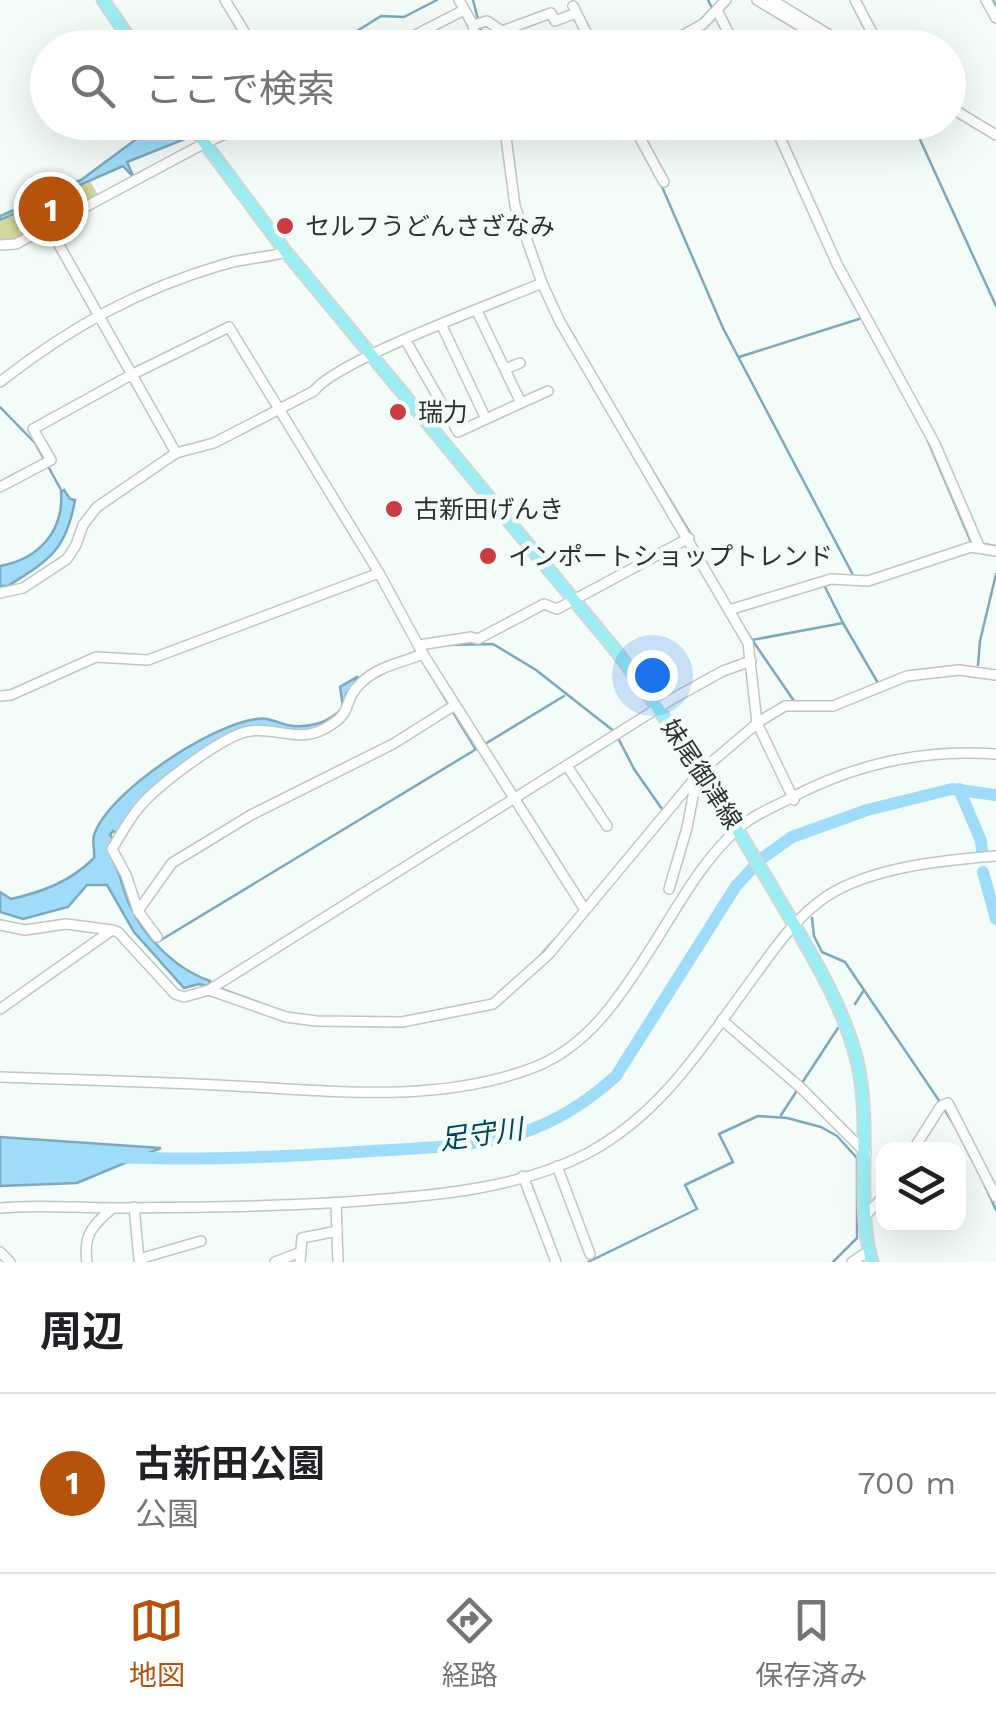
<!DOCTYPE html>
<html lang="ja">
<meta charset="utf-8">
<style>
:root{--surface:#fff;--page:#f6f6f6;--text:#202124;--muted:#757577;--line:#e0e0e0;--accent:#b45309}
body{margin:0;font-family:"Work Sans","Noto Sans JP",sans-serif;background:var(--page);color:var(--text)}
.controls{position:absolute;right:30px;bottom:30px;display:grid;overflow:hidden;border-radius:20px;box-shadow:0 10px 40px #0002}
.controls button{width:90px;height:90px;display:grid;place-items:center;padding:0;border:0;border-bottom:2px solid var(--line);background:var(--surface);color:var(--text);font:50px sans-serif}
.you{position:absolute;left:652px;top:675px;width:35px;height:35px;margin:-25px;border:8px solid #fff;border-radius:50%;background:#1a73e8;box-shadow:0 0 0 15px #1a73e833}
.badge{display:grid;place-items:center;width:65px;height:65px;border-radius:50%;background:var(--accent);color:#fff;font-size:32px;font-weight:700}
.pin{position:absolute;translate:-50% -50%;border:5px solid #fff;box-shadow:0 2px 10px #0006}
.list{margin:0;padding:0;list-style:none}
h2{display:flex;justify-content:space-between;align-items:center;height:130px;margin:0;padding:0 40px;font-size:42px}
h2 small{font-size:32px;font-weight:400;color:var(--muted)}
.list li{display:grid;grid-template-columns:65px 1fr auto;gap:30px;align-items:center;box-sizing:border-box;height:180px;padding:0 40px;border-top:2px solid var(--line)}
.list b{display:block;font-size:38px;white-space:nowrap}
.list p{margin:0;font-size:32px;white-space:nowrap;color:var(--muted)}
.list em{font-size:32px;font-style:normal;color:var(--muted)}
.icon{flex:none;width:55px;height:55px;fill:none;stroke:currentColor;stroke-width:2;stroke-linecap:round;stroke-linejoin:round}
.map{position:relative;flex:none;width:996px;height:1262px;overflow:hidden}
.search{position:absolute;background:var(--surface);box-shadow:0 10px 40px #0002;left:30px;right:30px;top:30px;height:110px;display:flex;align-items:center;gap:25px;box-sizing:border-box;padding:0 35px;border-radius:55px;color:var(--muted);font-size:38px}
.sheet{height:310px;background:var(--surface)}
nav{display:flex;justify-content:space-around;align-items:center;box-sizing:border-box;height:140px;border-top:2px solid var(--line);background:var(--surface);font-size:28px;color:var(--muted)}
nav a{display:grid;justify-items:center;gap:5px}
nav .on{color:var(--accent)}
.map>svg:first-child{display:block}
.green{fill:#d3d89c}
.water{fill:#9fdcf9;stroke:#7da9bd;stroke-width:2.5}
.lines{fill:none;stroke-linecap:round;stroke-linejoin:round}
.stream{stroke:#7da9bd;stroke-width:2.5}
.river{stroke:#9fdcf9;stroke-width:12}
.minor-casing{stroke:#bec7c4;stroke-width:12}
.major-casing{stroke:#d5d6d6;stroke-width:15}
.minor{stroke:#fff;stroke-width:9}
.major{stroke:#9beff4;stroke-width:11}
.poi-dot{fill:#cb3c40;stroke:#f3fcf9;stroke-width:4}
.labels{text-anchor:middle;stroke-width:9;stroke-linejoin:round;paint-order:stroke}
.poi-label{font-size:25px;fill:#2e3130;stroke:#f3fcf9;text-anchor:start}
.street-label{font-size:25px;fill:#2e3130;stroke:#f3fcf9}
.water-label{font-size:28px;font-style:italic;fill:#00465f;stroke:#f3fcf9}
</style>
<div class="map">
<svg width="996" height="1262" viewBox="0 0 996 1262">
<rect width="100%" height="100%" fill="#f3fcf9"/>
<path class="green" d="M 90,181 L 99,197 L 11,242 L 0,240 L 0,221 Z"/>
<g class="water">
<path d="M 186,123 L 199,123 L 202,128 L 190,137 L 127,162 L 134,178 L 123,166 L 0,220 L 0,216 L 81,180 L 142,135 L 150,138 Z"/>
<path d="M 64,490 L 70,499 L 75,500 C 66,551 49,560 8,586 L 0,586 L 0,566 C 39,559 64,531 61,492 Z"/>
<path d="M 357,677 L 359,680 L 346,694 L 344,713 L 306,735 L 260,727 L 238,729 L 192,760 L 117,833 L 113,831 L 110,835 L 113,839 L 108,850 C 117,866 120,877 125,893 C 138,932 173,968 210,981 L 208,986 L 199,984 L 184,988 L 134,932 L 107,885 L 87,885 L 68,907 L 23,919 L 0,912 L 0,892 L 11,899 C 43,892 71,881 94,858 C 95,849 92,843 94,835 C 109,791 211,725 256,719 C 268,717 276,722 287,725 C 307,729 330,723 343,707 L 340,687 Z"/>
<path d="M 0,1137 L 161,1148 L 77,1183 L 0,1186 Z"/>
</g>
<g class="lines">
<g class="stream">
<path d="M 230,0 L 259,48"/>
<path d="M 473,0 L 478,19"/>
<path d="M 708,0 L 712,8"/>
<path d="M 993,0 L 996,6"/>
<path d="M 481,26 L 479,37 L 484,48"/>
<path d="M 330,48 L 381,16 L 404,17 L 437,0"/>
<path d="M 912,122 L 996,306"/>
<path d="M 660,182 L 723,328 L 853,575"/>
<path d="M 836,272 L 919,423"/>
<path d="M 562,317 L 576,340"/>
<path d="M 739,357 L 859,319"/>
<path d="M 602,386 L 611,400"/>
<path d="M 0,407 L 35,443 L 44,459"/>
<path d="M 622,420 L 690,533"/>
<path d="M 925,434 L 971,542"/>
<path d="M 48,466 L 61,490"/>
<path d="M 983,544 L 996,546"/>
<path d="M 824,585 L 843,623"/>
<path d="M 746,631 L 794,701 L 801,702"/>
<path d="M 752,640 L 843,623 L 878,683"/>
<path d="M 448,645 L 493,644 L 536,670 L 615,732 L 634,769 L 662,809"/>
<path d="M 386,663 L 402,657"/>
<path d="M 978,665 L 980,641 L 996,574"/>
<path d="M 963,666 L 990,670"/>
<path d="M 913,671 L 955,666"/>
<path d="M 430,673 L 449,705"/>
<path d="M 355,680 L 370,671"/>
<path d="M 772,709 L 792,701"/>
<path d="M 453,712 L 475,748"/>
<path d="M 485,744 L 564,696"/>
<path d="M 672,799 L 696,770"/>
<path d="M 812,918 L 814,936 L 822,952 L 845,962 L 940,1102"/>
<path d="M 156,943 L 478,748"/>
<path d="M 537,959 L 555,939"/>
<path d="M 222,989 L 268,1006"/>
<path d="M 855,1004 L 864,990"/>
<path d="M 944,1109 L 956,1128"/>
<path d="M 781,1115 L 838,1028"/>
<path d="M 984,1184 L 996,1210"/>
<path d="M 588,1262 L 697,1209 L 685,1185 L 733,1162 L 719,1134 L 758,1116 L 787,1118 L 821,1127 L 837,1136 L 857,1158 L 857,1238 L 833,1262"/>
</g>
<g class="river">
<path d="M 959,789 L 981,841 L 982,851"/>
<path d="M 983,872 L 996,919"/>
<path d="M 118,1157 C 203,1161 288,1157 372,1151 C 420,1148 472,1147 518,1134 C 555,1123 587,1102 616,1076 L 736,886 L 761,859 L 792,837 L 867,810 L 952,789 L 996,795"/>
</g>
<defs>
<g id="minor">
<path d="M 225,0 L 254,48"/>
<path d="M 459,0 L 473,25 L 476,48"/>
<path d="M 757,0 L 837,48"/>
<path d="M 772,0 L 851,48"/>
<path d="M 855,0 L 880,48"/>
<path d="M 986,0 L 996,18"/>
<path d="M 573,6 L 594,48"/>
<path d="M 717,10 L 736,48"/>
<path d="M 473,25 L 487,21 L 502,31 L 551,13 L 555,21 L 576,13"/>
<path d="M 560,40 L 564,48"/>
<path d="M 390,48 L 464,10"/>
<path d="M 660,48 L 703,24 L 726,0"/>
<path d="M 948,106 L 996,135"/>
<path d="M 504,122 L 515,206 L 542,283 L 560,322 L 748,643 L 757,723 L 794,800"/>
<path d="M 635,122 L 641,140 L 664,182"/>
<path d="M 773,122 L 837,264 L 935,444 L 979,546"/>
<path d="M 49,227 L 176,453"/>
<path d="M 0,245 L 16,244 L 203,144 L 252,122"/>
<path d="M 442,326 L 486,419 L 521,403 L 477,311"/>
<path d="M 406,341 L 458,432 L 486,419"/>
<path d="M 505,369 L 520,363"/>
<path d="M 0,382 C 70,327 139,289 225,264 C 245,258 266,258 286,252"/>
<path d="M 521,403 L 548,391"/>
<path d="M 0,487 L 51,460 L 33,429 L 131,375 L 229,327 L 379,573 L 423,654 L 585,910"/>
<path d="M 0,593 L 23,588 L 67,559 L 76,545 L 83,525 L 97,507 L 176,453 L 214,443 L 314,391 C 337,360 498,302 542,283"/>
<path d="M 729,610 L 831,579 L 868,581 L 971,547 L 996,551"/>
<path d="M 419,645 L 471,637 L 478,639 L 544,604 L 557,609 L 689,538"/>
<path d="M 0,696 L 11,695 L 96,657 L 148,660 L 379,573"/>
<path d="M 567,766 L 607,826"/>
<path d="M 669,889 L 687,828 L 696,780"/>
<path d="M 138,911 L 172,863 L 251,815 L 393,744 L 455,705"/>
<path d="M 0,925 L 25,930 L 66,924 L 112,930 L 118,932 L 175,994 L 184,997 L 209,990 L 674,698 L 723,671 L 751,661"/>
<path d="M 157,937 L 138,911 L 126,875 L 112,849 C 122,833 130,817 142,804 C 160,784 225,734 250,731 C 277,727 298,743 324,729 C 357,711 340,703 361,683 C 378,666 401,663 423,654"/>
<path d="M 209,990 L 286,1017 L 316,1021 L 402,1022 L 493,1004 L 548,955 L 701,771 L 760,721 L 785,706 L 833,706 L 907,676 L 959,670 L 996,675"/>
<path d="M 0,1009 L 112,930"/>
<path d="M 722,1020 L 800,1087 L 866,1153"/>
<path d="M 0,1077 C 78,1080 157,1082 235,1086 C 334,1091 440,1104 535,1067 C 587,1046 617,1001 646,956 C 674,914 700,861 739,828 C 752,816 769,809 785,801 C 850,765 922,749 996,754"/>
<path d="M 913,1150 L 941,1106 L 948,1103 L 996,1197"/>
<path d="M 557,1166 L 590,1254"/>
<path d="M 523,1176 L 556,1262"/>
<path d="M 336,1203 L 338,1262"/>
<path d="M 134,1207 L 139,1259 L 201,1241"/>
<path d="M 0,1208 C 37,1204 76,1208 114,1208 C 200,1207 285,1207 372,1200 C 442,1195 522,1187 586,1154 C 663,1114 706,1041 756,974 C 776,946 798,915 827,896 C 872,867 944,860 996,856"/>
<path d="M 866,1215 L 884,1196"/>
<path d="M 944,1224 L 945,1225"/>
<path d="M 0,1252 L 10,1262"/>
<path d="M 87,1262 C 83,1235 93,1224 113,1208"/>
<path d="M 275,1262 L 301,1252"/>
<path d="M 300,1262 L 302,1238 L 337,1231"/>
<path d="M 852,1262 L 869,1251"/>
</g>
<g id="major">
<path d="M 103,0 L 136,48"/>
<path d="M 189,122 L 286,252 L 617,652 C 676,730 727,811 776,894 C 807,947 844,1004 858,1065 C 872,1130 855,1204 872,1262"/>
</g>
</defs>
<use href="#minor" class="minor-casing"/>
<use href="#major" class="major-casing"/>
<use href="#minor" class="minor"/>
<use href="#major" class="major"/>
</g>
<g class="poi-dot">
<circle cx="285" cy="226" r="10"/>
<circle cx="398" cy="412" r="10"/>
<circle cx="394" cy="509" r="10"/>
<circle cx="488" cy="556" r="10"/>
</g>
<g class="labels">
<g class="poi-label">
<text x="305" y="235">セルフうどんさざなみ</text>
<text x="418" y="421">瑞力</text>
<text x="414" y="518">古新田げんき</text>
<text x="508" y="565">インポートショップトレンド</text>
</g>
<g class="street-label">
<text transform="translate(702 774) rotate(57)" y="9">妹尾御津線</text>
</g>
<g class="water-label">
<text transform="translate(481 1134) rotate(-8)" y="10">足守川</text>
</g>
</g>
</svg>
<div class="controls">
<button><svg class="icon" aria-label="layers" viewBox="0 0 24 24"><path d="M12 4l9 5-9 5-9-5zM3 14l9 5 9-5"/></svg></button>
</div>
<div class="you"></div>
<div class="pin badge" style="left:51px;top:209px">1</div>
<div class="search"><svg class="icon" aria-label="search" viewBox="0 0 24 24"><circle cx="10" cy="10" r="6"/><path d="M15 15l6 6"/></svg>ここで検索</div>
</div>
<section class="sheet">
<h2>周辺<small></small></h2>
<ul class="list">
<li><span class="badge">1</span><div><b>古新田公園</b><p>公園</p></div><em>700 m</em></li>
</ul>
</section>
<nav>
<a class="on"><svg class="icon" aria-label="map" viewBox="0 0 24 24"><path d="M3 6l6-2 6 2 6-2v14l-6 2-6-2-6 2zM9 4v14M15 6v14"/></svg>地図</a>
<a><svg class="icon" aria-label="directions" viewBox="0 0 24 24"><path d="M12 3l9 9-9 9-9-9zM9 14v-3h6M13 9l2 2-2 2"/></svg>経路</a>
<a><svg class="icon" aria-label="saved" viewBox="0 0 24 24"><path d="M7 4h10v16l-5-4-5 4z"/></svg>保存済み</a>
</nav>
